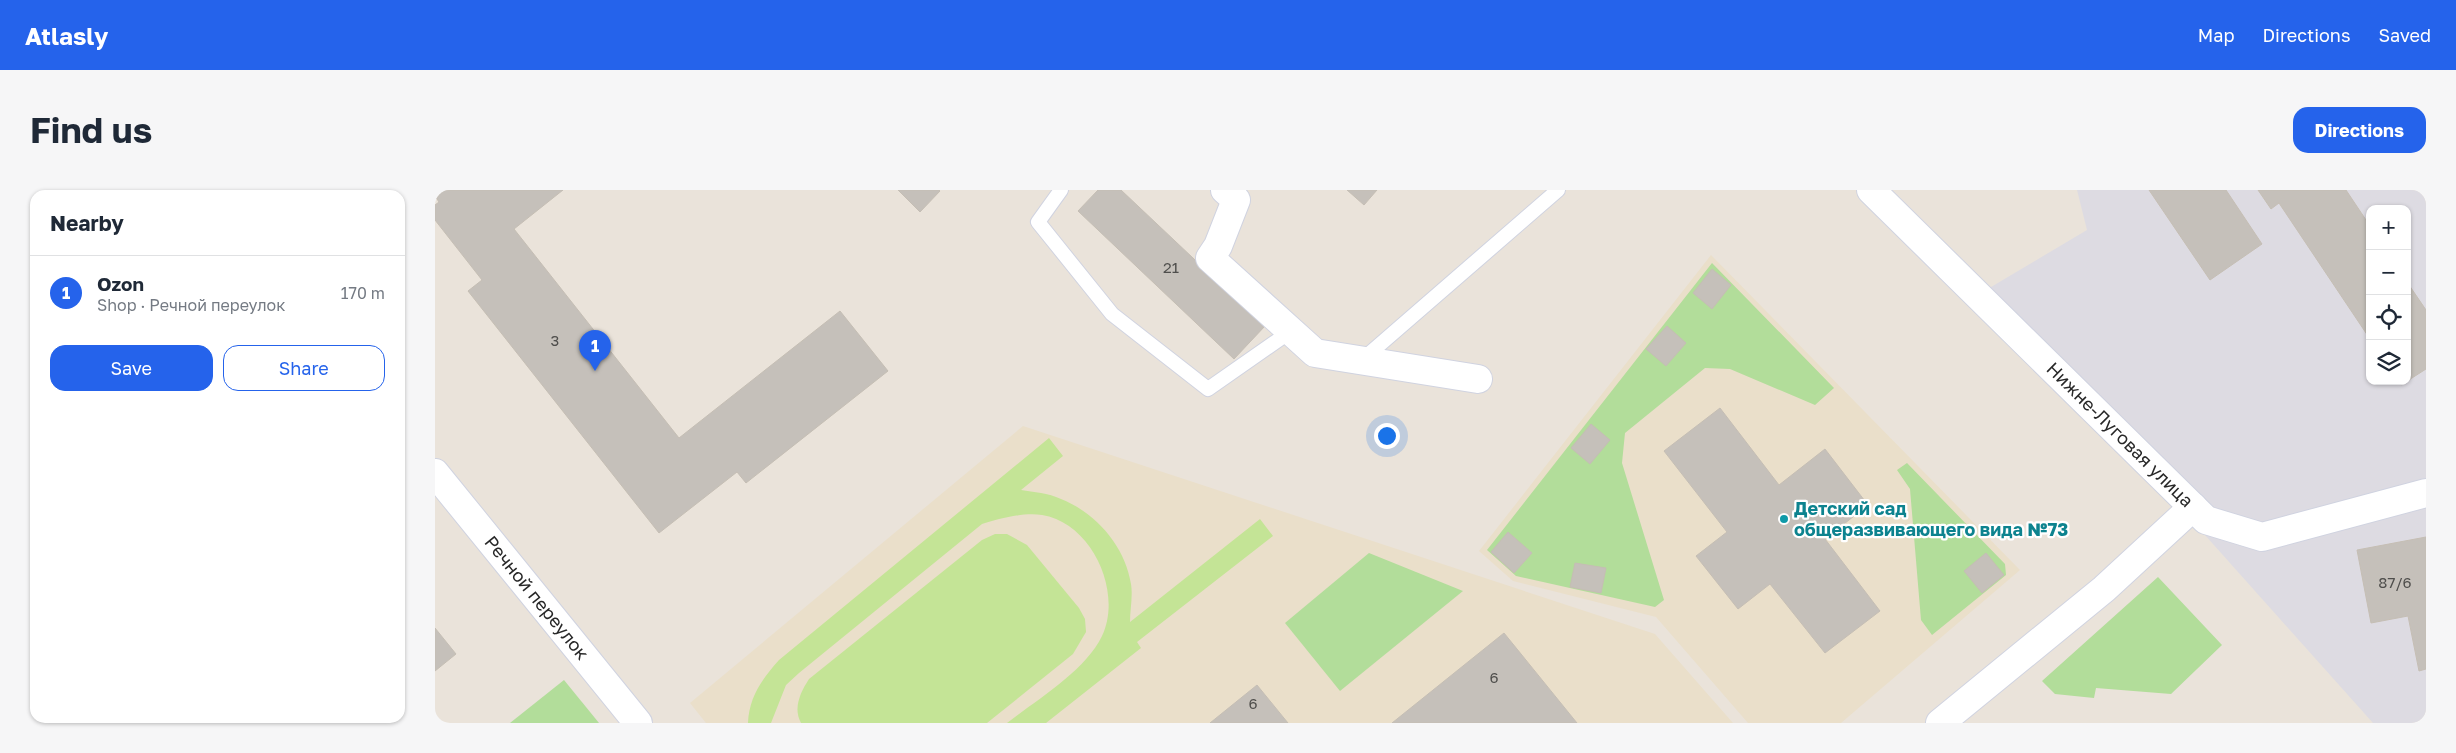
<!DOCTYPE html>
<meta charset="utf-8">
<style>
:root{--surface:#fff;--page:#f6f6f7;--text:#1f2937;--muted:#747a83;--line:#e0e1e3;--accent:#2563eb}
body{margin:0;font-family:"Golos Text",sans-serif;background:var(--page);color:var(--text)}
.controls{position:absolute;right:15px;top:15px;display:grid;overflow:hidden;border-radius:10px;box-shadow:0 1px 4px #0004}
.controls button{width:45px;height:45px;display:grid;place-items:center;padding:0;border:0;border-bottom:1px solid var(--line);background:var(--surface);color:var(--text);font:25px sans-serif}
.you{position:absolute;left:951px;top:245px;width:18px;height:18px;margin:-12px;border:4px solid #fff;border-radius:50%;background:#1a73e8;box-shadow:0 0 0 8px #1a73e833}
.badge{display:grid;place-items:center;width:32px;height:32px;border-radius:50%;background:var(--accent);color:#fff;font-size:16px;font-weight:700}
.pin{position:absolute;translate:-50% -41px;filter:drop-shadow(0 1px 2px #0008)}
.pin::after{content:'';position:absolute;top:26px;width:18px;height:15px;background:inherit;clip-path:polygon(0 0,100% 0,50% 100%)}
.list{margin:0;padding:0;list-style:none}
h2{display:flex;justify-content:space-between;align-items:center;height:65px;margin:0;padding:0 20px;font-size:21px}
h2 small{font-size:16px;font-weight:400;color:var(--muted)}
.list li{display:grid;grid-template-columns:32px 1fr auto;gap:15px;align-items:center;box-sizing:border-box;height:75px;padding:0 20px;border-top:1px solid var(--line)}
.list b{display:block;font-size:19px;white-space:nowrap}
.list p{margin:0;font-size:16px;white-space:nowrap;color:var(--muted)}
.list em{font-size:16px;font-style:normal;color:var(--muted)}
.actions{display:flex;gap:10px;padding:15px 20px}
.actions a{flex:1;padding:11px 0;border:1px solid var(--accent);border-radius:15px;text-align:center;font-size:18px;color:var(--accent)}
.actions .main{background:var(--accent);color:#fff}
.icon{flex:none;width:28px;height:28px;fill:none;stroke:currentColor;stroke-width:2;stroke-linecap:round;stroke-linejoin:round}
.map{position:relative;flex:none;width:1991px;height:533px;overflow:hidden;border-radius:15px}
header{display:flex;align-items:center;gap:30px;box-sizing:border-box;height:70px;padding:0 25px;background:var(--accent);color:#fff}
header strong{font-size:24px}
nav{display:flex;gap:28px;margin-inline-start:auto;font-size:18px}
.intro{display:flex;align-items:center;justify-content:space-between;box-sizing:border-box;height:120px;padding:0 30px}
h1{margin:0;font-size:35px}
.button{padding:12px 22px;border-radius:15px;background:var(--accent);color:#fff;font-size:18px;font-weight:700}
main{display:flex;gap:30px;padding:0 30px}
aside{flex:1;background:var(--surface);border-radius:15px;box-shadow:0 1px 4px #0004}
.map>svg:first-child{display:block}
.industrial{fill:#dddbe2;fill-rule:evenodd}
.education{fill:#eadfca}
.green{fill:#b2dd9a}
.pitch{fill:#c4e496}
.building{fill:#c5c0ba;stroke:#c5beb4}
.lines{fill:none;stroke-linecap:round;stroke-linejoin:round}
.lane-casing{stroke:#d0d3e0;stroke-width:16}
.street-casing{stroke:#d0d3e0;stroke-width:30}
.lane{stroke:#fff;stroke-width:14}
.street{stroke:#fff;stroke-width:28}
.culture-dot{fill:#0f9aa8;stroke:#fff;stroke-width:2}
.labels{text-anchor:middle;stroke-width:4.5;stroke-linejoin:round;paint-order:stroke}
.number-label{font-size:15px;fill:#4f4e4c}
.street-label{font-size:18px;fill:#282828;stroke:#fff}
.culture-label{font-size:18px;font-weight:bold;fill:#0d838f;stroke:#fff;text-anchor:start}
</style>
<header>
<strong>Atlasly</strong>
<nav><a>Map</a><a>Directions</a><a>Saved</a></nav>
</header>
<div class="intro"><h1>Find us</h1><a class="button">Directions</a></div>
<main>
<aside>
<h2>Nearby<small></small></h2>
<ul class="list">
<li><span class="badge">1</span><div><b>Ozon</b><p>Shop · Речной переулок</p></div><em>170 m</em></li>
</ul>
<div class="actions"><a class="main">Save</a><a>Share</a></div>
</aside>
<div class="map">
<svg width="1991" height="533" viewBox="0 0 1991 533">
<rect width="100%" height="100%" fill="#eae3da"/>
<path class="industrial" d="M 1642,0 L 1991,0 L 1991,533 L 1938,533 L 1551,100 L 1652,40 ZM 1935,19 L 1972,19 L 1972,191 L 1935,191 Z"/>
<g class="education">
<path d="M 1276,65 L 1585,380 L 1406,533 L 1313,533 L 1221,427 L 1078,391 L 1044,361 Z"/>
<path d="M 588,236 L 1220,444 L 1298,533 L 271,533 L 255,513 Z"/>
</g>
<g class="green">
<path d="M 1277,73 L 1399,198 L 1380,215 L 1295,179 L 1270,178 L 1190,243 L 1187,273 L 1229,410 L 1220,417 L 1081,386 L 1052,360 Z"/>
<path d="M 1472,273 L 1570,374 L 1571,385 L 1497,445 L 1486,430 L 1475,299 L 1462,280 Z"/>
<path d="M 934,363 L 1028,401 L 905,501 L 850,433 Z"/>
<path d="M 1723,387 L 1787,455 L 1736,504 L 1661,498 L 1659,508 L 1620,504 L 1607,491 Z"/>
<path d="M 129,490 L 164,533 L 75,533 Z"/>
</g>
<g class="pitch">
<path d="M 614,248 L 628,266 L 586,300 C 599,302 613,303 626,309 C 661,323 690,356 696,394 C 698,406 695,420 695,432 L 825,329 L 838,346 L 702,452 L 706,458 L 611,533 L 572,533 C 603,509 650,481 667,446 C 688,402 657,333 607,325 C 588,322 564,329 547,334 L 364,483 L 351,495 L 336,533 L 313,533 C 314,507 327,489 344,470 Z"/>
<path d="M 560,344 L 572,344 L 592,355 L 644,418 L 650,429 L 651,442 L 638,464 L 552,533 L 366,533 C 358,518 365,503 374,489 L 547,350 Z"/>
</g>
<g class="building">
<path d="M 2,0 L 128,0 L 79,39 L 244,248 L 405,121 L 453,181 L 311,293 L 302,282 L 224,343 L 33,101 L 47,90 L 0,30 L 0,15 L 4,12 L 0,6 Z"/>
<path d="M 463,0 L 504,0 L 505,1 L 485,22 Z"/>
<path d="M 663,0 L 686,0 L 830,136 L 799,169 L 643,21 Z"/>
<path d="M 912,0 L 942,0 L 929,15 Z"/>
<path d="M 1714,0 L 1791,0 L 1827,54 L 1775,90 Z"/>
<path d="M 1823,0 L 1911,0 L 1935,36 L 1935,149 L 1844,13 L 1836,19 Z"/>
<path d="M 1277,79 L 1296,95 L 1277,119 L 1258,103 Z"/>
<path d="M 1972,92 L 1991,120 L 1991,179 L 1966,195 L 1963,191 L 1972,191 Z"/>
<path d="M 1232,136 L 1251,153 L 1231,176 L 1211,159 Z"/>
<path d="M 1285,218 L 1344,295 L 1390,259 L 1433,315 L 1390,349 L 1445,421 L 1390,463 L 1335,394 L 1303,419 L 1261,366 L 1292,342 L 1229,261 Z"/>
<path d="M 1156,234 L 1175,250 L 1155,274 L 1136,258 Z"/>
<path d="M 1073,342 L 1097,363 L 1079,383 L 1056,362 Z"/>
<path d="M 1991,347 L 1991,479 L 1984,481 L 1973,426 L 1936,433 L 1922,360 Z"/>
<path d="M 1551,363 L 1569,385 L 1547,403 L 1529,381 Z"/>
<path d="M 1140,373 L 1171,378 L 1166,403 L 1135,397 Z"/>
<path d="M 0,438 L 21,464 L 0,481 Z"/>
<path d="M 1069,443 L 1142,533 L 957,533 Z"/>
<path d="M 822,495 L 853,533 L 775,533 Z"/>
</g>
<g class="lines">
<defs>
<g id="lane">
<path d="M 626,0 L 603,32 L 677,124 L 773,199 L 856,141"/>
<path d="M 927,170 L 1123,0"/>
</g>
<g id="street">
<path d="M 790,0 L 801,10 L 783,56 L 775,68 L 880,163 L 1043,189"/>
<path id="s1" d="M 1436,0 L 1771,330 L 1827,347 L 1991,303"/>
<path id="s2" d="M 0,283 L 203,533"/>
<path d="M 1505,533 L 1669,399 L 1758,317"/>
</g>
</defs>
<use href="#lane" class="lane-casing"/>
<use href="#street" class="street-casing"/>
<use href="#lane" class="lane"/>
<use href="#street" class="street"/>
</g>
<circle class="culture-dot" cx="1349" cy="329" r="5"/>
<g class="labels">
<g class="number-label">
<text x="736" y="83">21</text>
<text x="120" y="156">3</text>
<text x="1960" y="398">87/6</text>
<text x="1059" y="493">6</text>
<text x="818" y="519">6</text>
</g>
<g class="street-label">
<text dy="6" stroke="none"><textPath href="#s1" startOffset="349">Нижне-Луговая улица</textPath></text>
<text dy="6" stroke="none"><textPath href="#s2" startOffset="161">Речной переулок</textPath></text>
</g>
<g class="culture-label">
<text x="1359" y="325">Детский сад<tspan x="1359" dy="21">общеразвивающего вида №73</tspan></text>
</g>
</g>
</svg>
<div class="controls">
<button>+</button>
<button>−</button>
<button><svg class="icon" aria-label="locate" viewBox="0 0 24 24"><circle cx="12" cy="12" r="6"/><path d="M12 2v4M12 18v4M2 12h4M18 12h4"/></svg></button>
<button><svg class="icon" aria-label="layers" viewBox="0 0 24 24"><path d="M12 4l9 5-9 5-9-5zM3 14l9 5 9-5"/></svg></button>
</div>
<div class="you"></div>
<div class="pin badge" style="left:160px;top:181px">1</div>
</div>
</main>
